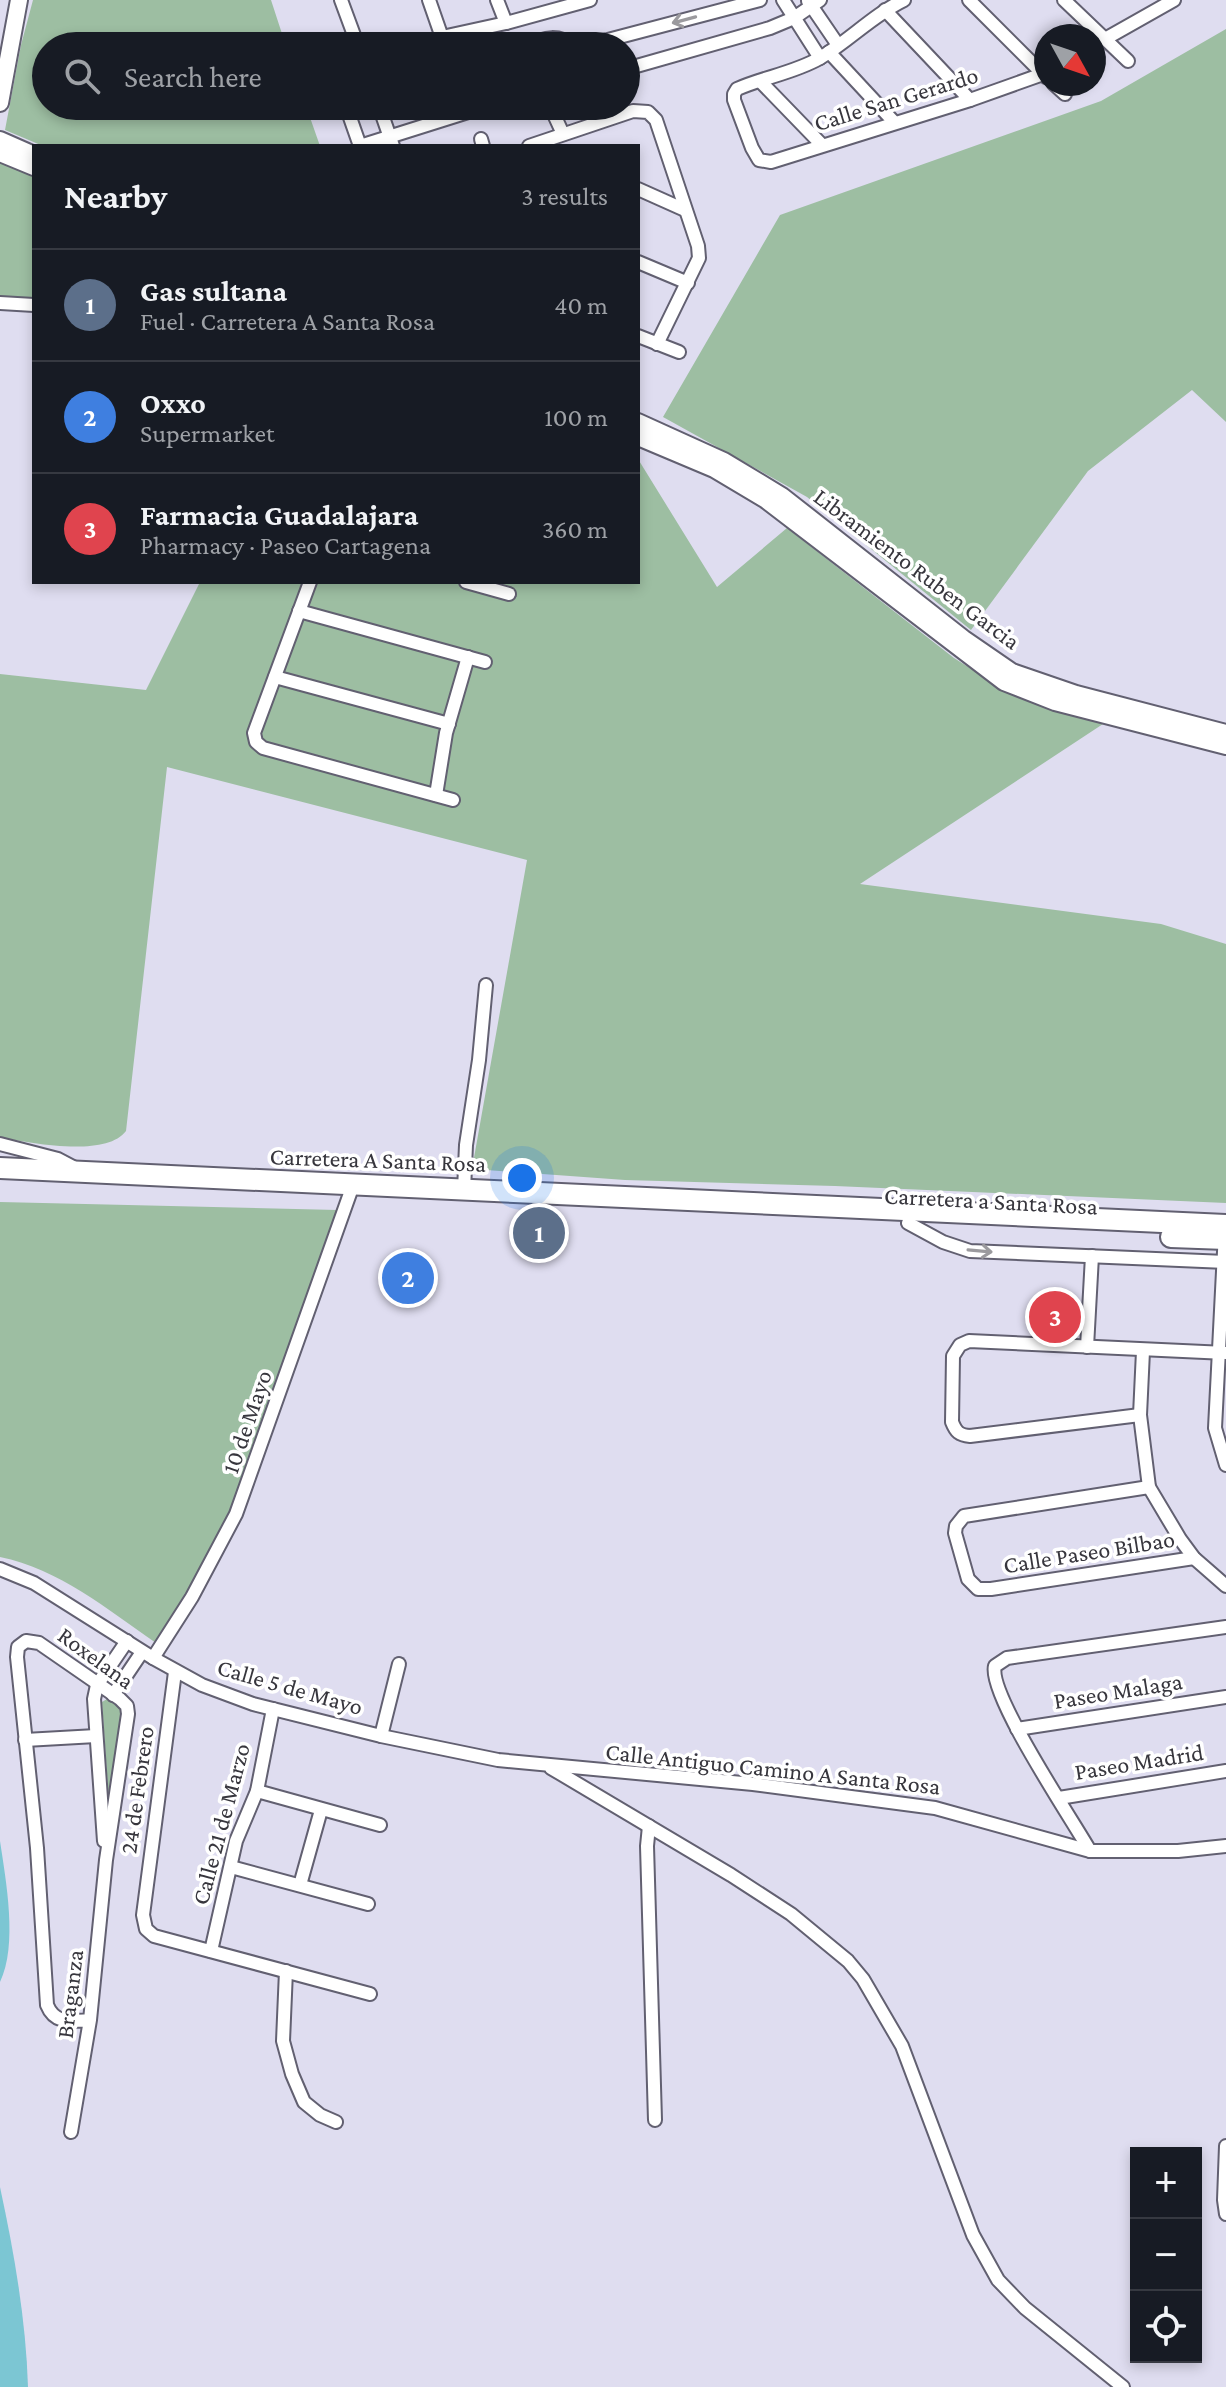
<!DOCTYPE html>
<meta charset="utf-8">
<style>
:root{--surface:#171b24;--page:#20242c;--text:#f1f3f6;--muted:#9ea1a6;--line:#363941;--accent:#7c3aed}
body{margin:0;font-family:"Crimson Pro",serif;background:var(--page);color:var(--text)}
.controls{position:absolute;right:24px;bottom:24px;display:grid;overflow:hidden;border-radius:0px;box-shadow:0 4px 12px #0003}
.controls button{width:72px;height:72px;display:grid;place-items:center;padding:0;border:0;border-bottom:2px solid var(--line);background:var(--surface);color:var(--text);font:40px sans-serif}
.compass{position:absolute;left:1034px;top:24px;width:72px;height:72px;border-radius:50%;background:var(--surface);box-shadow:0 4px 12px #0003;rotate:130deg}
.you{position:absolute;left:522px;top:1178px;width:28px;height:28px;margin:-20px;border:6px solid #fff;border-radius:50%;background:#1a73e8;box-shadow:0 0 0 12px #1a73e833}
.badge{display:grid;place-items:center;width:52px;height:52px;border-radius:50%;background:var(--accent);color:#fff;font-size:26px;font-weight:700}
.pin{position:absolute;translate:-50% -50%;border:4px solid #fff;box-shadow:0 2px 8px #0006}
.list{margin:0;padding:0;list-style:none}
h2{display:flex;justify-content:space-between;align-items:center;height:104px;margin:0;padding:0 32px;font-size:34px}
h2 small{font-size:26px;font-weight:400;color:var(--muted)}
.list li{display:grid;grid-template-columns:52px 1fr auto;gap:24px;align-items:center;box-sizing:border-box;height:112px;padding:0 32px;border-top:2px solid var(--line)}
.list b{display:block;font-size:30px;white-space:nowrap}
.list p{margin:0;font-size:26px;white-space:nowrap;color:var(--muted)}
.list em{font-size:26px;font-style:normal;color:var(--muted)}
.icon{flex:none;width:44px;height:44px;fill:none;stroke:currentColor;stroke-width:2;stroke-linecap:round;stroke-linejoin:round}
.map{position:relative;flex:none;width:1226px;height:2387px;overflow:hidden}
.search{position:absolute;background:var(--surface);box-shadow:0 4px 12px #0003;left:32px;top:32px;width:608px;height:88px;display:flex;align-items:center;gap:20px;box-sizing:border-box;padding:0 28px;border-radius:44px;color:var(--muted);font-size:30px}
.panel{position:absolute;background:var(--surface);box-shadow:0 4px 12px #0003;left:32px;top:144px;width:608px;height:440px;border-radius:0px}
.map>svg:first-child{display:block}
.green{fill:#9dbea2}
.water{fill:#7cc6d3}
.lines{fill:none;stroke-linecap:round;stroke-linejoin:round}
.minor-casing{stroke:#626071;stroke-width:16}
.tertiary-casing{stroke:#626071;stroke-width:20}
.primary-casing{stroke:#626071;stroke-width:24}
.minor{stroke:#fff;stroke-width:12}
.tertiary{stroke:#fff;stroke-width:16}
.primary{stroke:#fff;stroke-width:20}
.oneway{stroke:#9b9a9e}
.labels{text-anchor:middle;stroke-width:7;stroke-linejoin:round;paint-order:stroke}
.street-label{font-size:24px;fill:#37363d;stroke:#fff}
</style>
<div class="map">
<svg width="1226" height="2387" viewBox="0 0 1226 2387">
<rect width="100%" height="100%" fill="#dfddf0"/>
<g class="green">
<path d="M 33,0 L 271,0 L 286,46 L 46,46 L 46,106 L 306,106 L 320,146 L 43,146 L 5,130 L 21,45 Z"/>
<path d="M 1226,29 L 1226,422 L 1192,390 L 1088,471 L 971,630 L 807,497 L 663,417 L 780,215 L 1101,101 Z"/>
<path d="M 0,159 L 34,175 L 34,299 L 0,297 Z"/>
<path d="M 638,459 L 717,587 L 787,528 L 954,658 L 1011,694 L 1045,707 L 1106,722 L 860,884 L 1161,924 L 1226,944 L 1226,1203 L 835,1186 L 625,1180 L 472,1169 L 527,860 L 167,767 L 126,1131 C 106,1158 29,1143 0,1137 L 0,674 L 146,690 L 200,582 L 638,582 Z"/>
<path d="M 0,1202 L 337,1210 L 230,1522 L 156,1643 C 107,1609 59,1569 0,1557 Z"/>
<path d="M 107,1699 L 122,1708 L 122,1719 L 109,1803 L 102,1702 Z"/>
</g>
<g class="water">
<path d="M 0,1841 C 6,1881 18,1945 0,1982 Z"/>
<path d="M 0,2187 C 14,2252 26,2320 28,2387 L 0,2387 Z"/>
</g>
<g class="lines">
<defs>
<g id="minor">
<path d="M 341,0 L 358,46"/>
<path d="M 429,0 L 445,46"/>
<path d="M 497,0 L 506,23"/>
<path d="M 783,0 L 820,58"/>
<path d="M 904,0 C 873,15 850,40 820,58 C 794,73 764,77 737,89 L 734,94 L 734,100 L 752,148 L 759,160 L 771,162 L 970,100 L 1043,74"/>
<path d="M 969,0 L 1046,77"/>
<path d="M 1064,0 L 1128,61"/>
<path d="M 808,1 L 838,45"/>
<path d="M 885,10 L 970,100"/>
<path d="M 442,37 L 506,23 L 590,0"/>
<path d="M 1105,39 L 1174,0"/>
<path d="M 529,46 C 544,36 560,35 574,46"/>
<path d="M 585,46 L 760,0"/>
<path d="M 829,52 L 894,122"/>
<path d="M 626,69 L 770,28 L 794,18 L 820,0"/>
<path d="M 760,81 L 822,145"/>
<path d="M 1054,84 L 1065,94"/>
<path d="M 346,106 L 360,146"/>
<path d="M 379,106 L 393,146"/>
<path d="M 539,106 L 551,108 L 564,106"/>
<path d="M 551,108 L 563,134"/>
<path d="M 481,139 L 483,146"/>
<path d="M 360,146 L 487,106"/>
<path d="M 529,146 L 633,111 L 648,112 L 656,120 L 698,246 L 699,258 L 657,344"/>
<path d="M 638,189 L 685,210"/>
<path d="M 638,262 L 688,283"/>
<path d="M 0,303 L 34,305"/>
<path d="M 638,336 L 679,352"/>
<path d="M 310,582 L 254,733 L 256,742 L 263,748 L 453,800"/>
<path d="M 466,582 L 509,594"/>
<path d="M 299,611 L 485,662"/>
<path d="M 275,677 L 449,724"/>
<path d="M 436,795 L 446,733 L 468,657"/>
<path d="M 0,1144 L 58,1159 L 77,1169"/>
<path d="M 464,1190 L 466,1145 L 479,1060 L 486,985"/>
<path d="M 908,1223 L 943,1242 L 970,1251 L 1226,1262"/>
<path d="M 1225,1232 L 1215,1428 L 1226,1465"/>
<path d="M 1087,1347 L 1092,1256"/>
<path d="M 1143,1351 L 1140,1415 L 1149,1487 L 1180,1539 L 1194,1558 L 1226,1586"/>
<path d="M 1140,1415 L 970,1436 C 959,1435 956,1432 952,1422 L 953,1356 L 960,1345 L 969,1341 L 1226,1353"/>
<path d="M 1149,1487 L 964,1516 L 956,1526 L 955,1533 L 968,1579 L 978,1589 L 991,1589 L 1194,1558"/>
<path d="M 0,1569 L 34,1583 L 153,1658 L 202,1685 L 253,1704 L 381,1736 L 498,1760 L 753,1784 L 935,1808 L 1090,1851 L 1178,1851 L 1226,1846"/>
<path d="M 153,1658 L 192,1597 L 236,1514 L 353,1185"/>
<path d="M 175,1672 L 143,1915 L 146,1929 L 154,1936 L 370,1994"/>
<path d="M 113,1695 L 142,1652"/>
<path d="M 1017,1729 L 1226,1697"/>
<path d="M 381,1736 L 399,1664"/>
<path d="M 25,1740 L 96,1736"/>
<path d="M 551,1768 L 731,1875 L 791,1914 L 848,1961 L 863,1979 L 902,2046 L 973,2235 L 998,2280 L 1025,2308 L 1123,2387"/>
<path d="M 257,1791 L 380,1825"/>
<path d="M 1059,1798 L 1226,1771"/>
<path d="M 649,1826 L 647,1846 L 655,2120"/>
<path d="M 104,1841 L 94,1699 L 97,1685 L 127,1641"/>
<path d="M 1090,1851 C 1073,1821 987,1693 995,1666 L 1007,1658 L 1226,1627"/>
<path d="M 231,1867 L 368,1904"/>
<path d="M 300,1885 L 321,1810"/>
<path d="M 211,1951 L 236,1841 L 257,1791 L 273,1709"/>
<path d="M 286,1971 L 283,2041 L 292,2074 L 304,2102 L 320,2115 L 336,2122"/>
<path d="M 71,2132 L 90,2020 L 106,1860 L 128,1714 L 127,1706 L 120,1699 L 39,1643 L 26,1641 L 18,1647 L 17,1657 L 37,1848 L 47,2005 C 55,2025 72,2021 90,2020"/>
<path d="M 1226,2146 L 1224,2200 L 1226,2214"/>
</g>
<g id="tertiary">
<path d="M 0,103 L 19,0"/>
<path d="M 0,140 L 34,155"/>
<path d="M 0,153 L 34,167"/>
<path d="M 638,422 L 724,461 L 782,496 L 964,639 L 1012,672 L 1076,694 L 1226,733"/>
<path d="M 638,437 L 714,469 L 766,500 L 1004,682 L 1055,702 L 1226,746"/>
</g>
<g id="primary">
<path d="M 0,1168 L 1226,1225"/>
<path d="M 1171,1237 L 1226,1239"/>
</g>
</defs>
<use href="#minor" class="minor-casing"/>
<use href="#tertiary" class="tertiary-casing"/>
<use href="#primary" class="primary-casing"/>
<use href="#minor" class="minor"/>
<use href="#tertiary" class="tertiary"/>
<use href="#primary" class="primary"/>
</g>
<defs><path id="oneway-shaft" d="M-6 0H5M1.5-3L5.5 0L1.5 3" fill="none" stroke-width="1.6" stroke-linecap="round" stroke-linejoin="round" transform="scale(2)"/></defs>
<g class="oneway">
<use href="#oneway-shaft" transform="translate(684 20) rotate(165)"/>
<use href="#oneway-shaft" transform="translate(980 1251) rotate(5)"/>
</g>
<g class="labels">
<g class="street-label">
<text transform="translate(896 99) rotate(-17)" y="8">Calle San Gerardo</text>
<text transform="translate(917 569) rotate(37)" y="8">Libramiento Ruben Garcia</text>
<text transform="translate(378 1160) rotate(2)" y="8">Carretera A Santa Rosa</text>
<text transform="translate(991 1201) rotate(3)" y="8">Carretera a Santa Rosa</text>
<text transform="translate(247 1422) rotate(-71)" y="8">10 de Mayo</text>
<text transform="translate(1089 1552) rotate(-9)" y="8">Calle Paseo Bilbao</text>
<text transform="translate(96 1658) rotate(36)" y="8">Roxelana</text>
<text transform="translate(290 1687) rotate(16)" y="8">Calle 5 de Mayo</text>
<text transform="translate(1118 1691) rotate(-9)" y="8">Paseo Malaga</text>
<text transform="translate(1139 1762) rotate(-9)" y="8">Paseo Madrid</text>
<text transform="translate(773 1769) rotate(6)" y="8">Calle Antiguo Camino A Santa Rosa</text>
<text transform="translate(137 1790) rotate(-82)" y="8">24 de Febrero</text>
<text transform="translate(221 1824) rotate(-75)" y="8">Calle 21 de Marzo</text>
<text transform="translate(70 1994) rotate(-83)" y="8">Braganza</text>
</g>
</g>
</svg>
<div class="controls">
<button>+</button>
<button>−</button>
<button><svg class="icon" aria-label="locate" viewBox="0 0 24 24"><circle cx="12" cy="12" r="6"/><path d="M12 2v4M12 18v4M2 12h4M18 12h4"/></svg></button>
</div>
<svg class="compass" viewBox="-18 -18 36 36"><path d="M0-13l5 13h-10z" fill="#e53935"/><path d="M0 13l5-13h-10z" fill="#9ea1a6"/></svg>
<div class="you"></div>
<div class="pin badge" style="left:539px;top:1233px;background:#5c6f8a">1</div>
<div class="pin badge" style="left:408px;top:1278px;background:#3f7fe0">2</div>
<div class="pin badge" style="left:1055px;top:1317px;background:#e0444e">3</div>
<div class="search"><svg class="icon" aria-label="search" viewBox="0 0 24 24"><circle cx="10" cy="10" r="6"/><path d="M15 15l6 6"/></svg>Search here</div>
<section class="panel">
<h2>Nearby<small>3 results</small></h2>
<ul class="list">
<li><span class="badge" style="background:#5c6f8a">1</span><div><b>Gas sultana</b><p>Fuel · Carretera A Santa Rosa</p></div><em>40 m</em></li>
<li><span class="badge" style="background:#3f7fe0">2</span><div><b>Oxxo</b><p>Supermarket</p></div><em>100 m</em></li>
<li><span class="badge" style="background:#e0444e">3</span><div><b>Farmacia Guadalajara</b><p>Pharmacy · Paseo Cartagena</p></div><em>360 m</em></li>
</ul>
</section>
</div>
